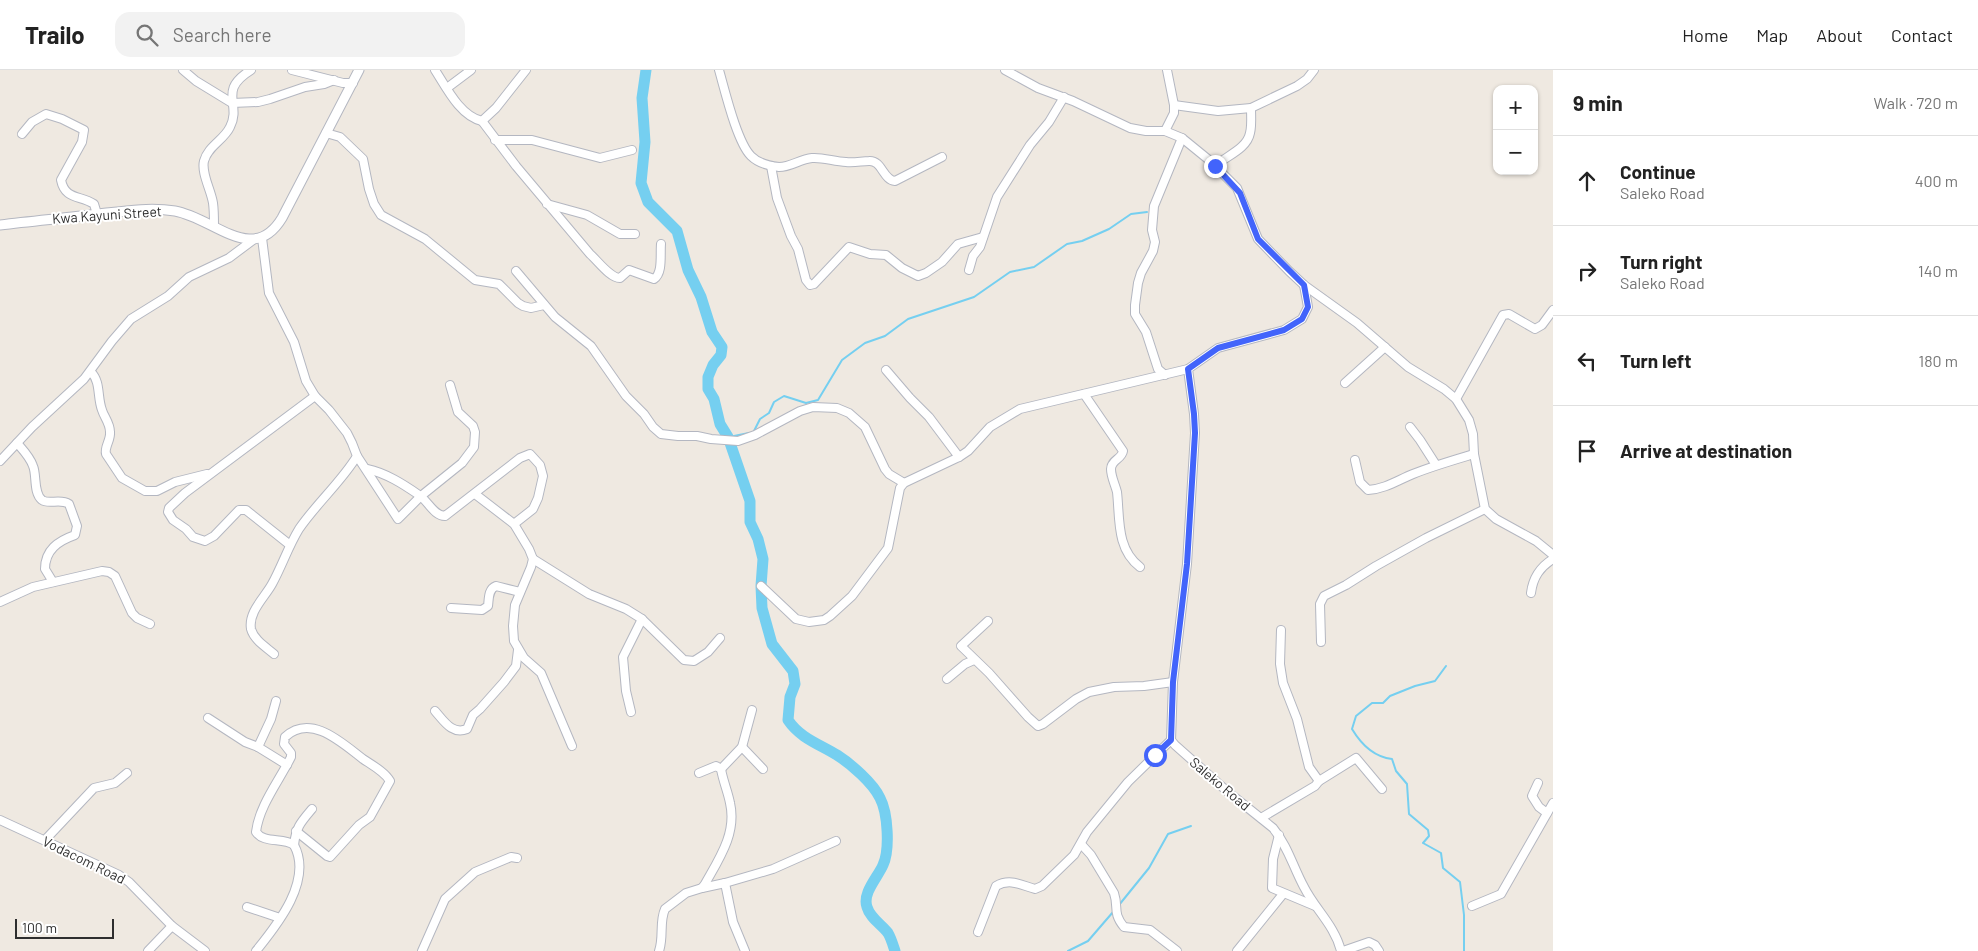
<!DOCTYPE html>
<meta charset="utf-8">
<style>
:root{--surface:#fff;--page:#f2f2f2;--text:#222;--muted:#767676;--line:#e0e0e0}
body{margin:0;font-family:Barlow,sans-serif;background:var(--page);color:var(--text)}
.controls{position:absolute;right:15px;top:15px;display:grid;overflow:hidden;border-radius:10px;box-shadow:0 1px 4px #0004}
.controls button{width:45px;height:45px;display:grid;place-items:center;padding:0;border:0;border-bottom:1px solid var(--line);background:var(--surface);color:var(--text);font:25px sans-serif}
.scale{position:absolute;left:15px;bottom:12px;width:99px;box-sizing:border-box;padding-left:5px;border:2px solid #2e2e2e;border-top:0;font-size:14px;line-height:18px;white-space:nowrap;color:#2e2e2e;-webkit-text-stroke:4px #fff;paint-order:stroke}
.stop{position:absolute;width:15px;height:15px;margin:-11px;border:4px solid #4264fb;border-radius:50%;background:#fff}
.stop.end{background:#4264fb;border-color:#fff;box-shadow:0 1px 5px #0008}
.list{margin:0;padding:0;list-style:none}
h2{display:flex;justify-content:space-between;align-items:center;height:65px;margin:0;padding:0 20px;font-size:21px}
h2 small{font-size:16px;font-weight:400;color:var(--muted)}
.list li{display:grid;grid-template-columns:32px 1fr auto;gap:15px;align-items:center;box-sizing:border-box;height:90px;padding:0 20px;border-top:1px solid var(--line)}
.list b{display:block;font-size:19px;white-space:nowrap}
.list p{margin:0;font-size:16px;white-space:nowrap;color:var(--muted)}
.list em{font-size:16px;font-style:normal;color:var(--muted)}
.icon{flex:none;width:28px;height:28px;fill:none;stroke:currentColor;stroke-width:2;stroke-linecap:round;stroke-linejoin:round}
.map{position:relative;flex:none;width:1553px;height:881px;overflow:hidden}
header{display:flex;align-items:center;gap:30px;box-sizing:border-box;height:70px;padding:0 25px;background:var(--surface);border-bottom:1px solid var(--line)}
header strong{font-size:24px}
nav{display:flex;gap:28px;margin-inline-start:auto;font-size:18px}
.search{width:350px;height:45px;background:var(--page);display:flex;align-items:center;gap:12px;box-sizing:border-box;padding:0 18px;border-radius:15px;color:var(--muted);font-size:19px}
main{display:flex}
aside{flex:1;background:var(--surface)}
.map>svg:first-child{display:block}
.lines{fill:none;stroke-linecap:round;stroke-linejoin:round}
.stream{stroke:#75cff0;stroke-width:2}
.river{stroke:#75cff0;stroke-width:11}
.minor-casing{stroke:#b4b7c1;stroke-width:10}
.tertiary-casing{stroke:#b4b7c1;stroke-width:11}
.minor{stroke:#fff;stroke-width:8}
.tertiary{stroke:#fff;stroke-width:9}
.route{stroke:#4264fb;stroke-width:6}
.labels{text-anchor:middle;stroke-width:4;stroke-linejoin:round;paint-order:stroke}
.street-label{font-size:14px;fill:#2e2e2e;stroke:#fff}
</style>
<header>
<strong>Trailo</strong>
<div class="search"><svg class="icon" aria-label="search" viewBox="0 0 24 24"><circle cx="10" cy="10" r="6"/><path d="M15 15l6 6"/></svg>Search here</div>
<nav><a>Home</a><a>Map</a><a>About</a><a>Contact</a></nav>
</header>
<main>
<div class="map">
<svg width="1553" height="881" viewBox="0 0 1553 881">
<rect width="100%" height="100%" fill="#efe9e1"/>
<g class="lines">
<g class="stream">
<path d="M 753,363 L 760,349 L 769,343 L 774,332 L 784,326 L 806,333 L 818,330 L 842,290 L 865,273 L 885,266 L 908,249 L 974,227 L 1010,202 L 1034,197 L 1067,174 L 1082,171 L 1109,159 L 1131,144 L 1147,142"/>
<path d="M 729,367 L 749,363"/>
<path d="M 1446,596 L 1435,611 L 1415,616 L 1390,626 L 1383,633 L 1372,633 L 1356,646 L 1352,659 C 1361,674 1374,687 1392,689 L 1396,701 L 1407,714 L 1409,744 L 1428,760 L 1429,766 L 1423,773 L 1441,783 L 1443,798 L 1460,812 L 1464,845 L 1464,881"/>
<path d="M 1119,835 L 1149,798 L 1168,764 L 1191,756"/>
<path d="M 1068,881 L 1088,871 L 1113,842"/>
</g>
<path class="river" d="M 646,0 L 642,28 L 645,72 L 641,113 L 648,132 L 677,161 L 688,200 L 701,227 L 712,262 L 722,277 L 721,285 L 713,295 L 708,307 L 708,319 L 714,329 L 720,354 L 728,367 L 750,431 L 750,452 L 758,469 L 763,489 L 761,516 L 762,538 L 772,574 L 793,601 L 795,614 L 790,627 L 788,650 C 800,668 819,674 837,685 C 851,694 873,713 880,728 C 888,743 890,780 883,795 C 878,807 862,823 867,837 C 870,848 881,854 888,863 C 891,868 893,875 895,881"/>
<defs>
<g id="minor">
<path d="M 183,0 L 196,11 L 232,33 L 258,32 L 270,29 L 305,17 L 324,14 L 334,10"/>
<path d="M 292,0 L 343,13 L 353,13"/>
<path d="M 435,0 C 446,17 460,46 482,51 L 496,38 L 526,0"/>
<path d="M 719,0 C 725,21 737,72 751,86 C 758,93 769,96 779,97 C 791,97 800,89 812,88 C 823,87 835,92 846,92 C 854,93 862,91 869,91 C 882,90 883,110 895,111 L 942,87"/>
<path d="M 1005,0 L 1038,18 L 1073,31 L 1130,58 L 1146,61 L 1165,61 L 1182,68 L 1209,90 L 1237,118 L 1258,169 L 1289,201 L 1304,215 L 1357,253 L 1408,297 L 1444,319 L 1456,329 L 1469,350 L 1473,364 L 1474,384 L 1485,439 L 1496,449 L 1536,471 L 1553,485"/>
<path d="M 447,18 L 471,0"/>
<path d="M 1174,35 L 1218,41 L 1251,38 L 1297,16 L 1307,9 L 1314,0"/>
<path d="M 482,51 L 516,96 L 590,184 C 598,191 610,208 620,208 L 629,200 L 654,209 C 663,203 660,185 661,174"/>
<path d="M 1165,61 L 1174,43 L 1174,35 L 1167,0"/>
<path d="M 326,63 L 340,67 L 363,89 L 369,119 L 374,134 L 381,145 L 425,169 L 475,210 L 499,214 L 518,233 L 523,236 L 531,238 L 544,235"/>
<path d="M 22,64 L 32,52 L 46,44 L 62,49 L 84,60 L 82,72 L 61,110 C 65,130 80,125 94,134 L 97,144"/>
<path d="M 495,70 L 532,70 L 600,88 L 632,80"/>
<path d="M 771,96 L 777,128 L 791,166 L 798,179 L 806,210 L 810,215 L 814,214 L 849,177 L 870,184 L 886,185 L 902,198 L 918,206 L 926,203 L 942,192 L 958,174 L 983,167"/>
<path d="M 1215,96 C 1226,86 1247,79 1250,63 C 1252,55 1251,46 1251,38"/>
<path d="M 547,134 L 587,145 L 620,164 L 635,164"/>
<path d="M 214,156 C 214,148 214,140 213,133 C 211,120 201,103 204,91 C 208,76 224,70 230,57 C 242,34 217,21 251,0"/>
<path d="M 262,168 L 269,223 L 294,272 L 306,311 L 315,326 L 329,340 L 347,363 L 352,373 L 357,386 C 342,411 316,434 299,459 C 288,477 282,496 272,514 C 265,527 248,542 251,559 C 254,570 266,577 274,584"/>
<path d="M 969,200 L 973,186 L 980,177 L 997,127 L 1030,75 L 1049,52 L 1064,27"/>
<path d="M 516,201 L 555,247 L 591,276 L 626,326 L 644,344 L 653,357 L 661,364 L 678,366 L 697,366 L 711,369 L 738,371 L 755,365 L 800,341 L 813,337 L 837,338 L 849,343 L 865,357 L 885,399 L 889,404 L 904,413"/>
<path d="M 1304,215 L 1308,237 L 1302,249 L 1284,260 L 1218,278 L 1188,299 L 1194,344 L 1195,363 L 1187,494 L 1173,612 L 1171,670 L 1175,675 L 1228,722 L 1273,758 C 1288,776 1293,797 1304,817 C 1315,839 1335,856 1341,881"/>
<path d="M 886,300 L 910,328 L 929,347 L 959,387"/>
<path d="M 91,302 C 101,312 97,327 102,340 C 104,347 110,353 110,362 C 111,370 104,377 106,384 L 122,408 L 145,421 L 157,421 L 175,412 L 207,404"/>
<path d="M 1165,305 L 1158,299 L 1146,262 L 1135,244 L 1135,235 L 1138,213 L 1141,203 L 1153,181 L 1155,172 L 1152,160 L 1154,136 L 1182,68"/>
<path d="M 1345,313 L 1385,277"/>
<path d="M 1084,324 L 1123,381 C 1122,389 1111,390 1111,399 C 1111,407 1115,414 1117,422 C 1120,448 1116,479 1140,497"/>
<path d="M 1456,329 L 1503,245 L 1509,244 L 1535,259 L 1542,255 L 1553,240"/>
<path d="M 1410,357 L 1420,370 L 1436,395"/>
<path d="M 17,373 C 23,380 30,387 33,396 C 37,405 33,423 42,430 C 49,435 60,428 69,434 L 77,456 L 75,465 C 58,471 45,480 45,499 L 53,512"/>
<path d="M 357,386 L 398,449 L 421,426 L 462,393 L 474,377 L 475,362 L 473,356 L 458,342 L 450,315"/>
<path d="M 1355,390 L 1360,412 L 1368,420 C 1385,419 1398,410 1413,404 C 1433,396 1454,390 1474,384"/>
<path d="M 0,391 L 32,357 L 84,309 L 112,271 L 131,249 L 168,226 L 189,207 L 229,188 L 253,170"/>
<path d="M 367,399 C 386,403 403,414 419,425 C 428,431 434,446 445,446 L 520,388 L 530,384 L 540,395 L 543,406 L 538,428 L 533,439 L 514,454"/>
<path d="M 475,424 L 514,454 L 529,479 L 533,489 L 531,497 L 515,535 L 513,556 L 514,571 L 524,588 L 541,603 L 572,676"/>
<path d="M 290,475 L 246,440 L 239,440 L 214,466 L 205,471 L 193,467 L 186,459 L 173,450 L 168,442 L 169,438 L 185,423 L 315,326"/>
<path d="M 533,489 L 589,524 L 626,539 L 642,549 L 684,590 L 694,591 L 708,582 L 720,568"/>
<path d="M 761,516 L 796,549 L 809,552 L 824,550 L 830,546 L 852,526 L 888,478 L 900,418 L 904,413 L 959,387 L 968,381 L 990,357 L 1020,339 L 1188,299"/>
<path d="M 1531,523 C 1533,507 1540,497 1553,489"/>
<path d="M 0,532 L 33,517 L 102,501 L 109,502 L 115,506 L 132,543 L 137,548 L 150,554"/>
<path d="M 451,538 L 482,540 L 488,536 C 489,529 488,519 496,516 L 520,522"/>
<path d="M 988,551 L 961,576 L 989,603 L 1028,647 L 1038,656 L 1043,654 L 1076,629 L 1089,622 L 1114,617 L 1144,616 L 1173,612"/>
<path d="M 1321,572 L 1320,534 L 1324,526 L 1346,515 L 1376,496 L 1426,468 L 1485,439"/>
<path d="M 947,609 L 965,594 L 974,590"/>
<path d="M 276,631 L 271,649 L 258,677 L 287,695"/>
<path d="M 435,641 C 444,651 452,665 467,659 L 473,645 L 480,639 L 504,612 L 516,596 L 518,580"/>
<path d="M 631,642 L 626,621 L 623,587 L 642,549"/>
<path d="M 208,648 L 245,672 L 258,677"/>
<path d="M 742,677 L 763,699"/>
<path d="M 721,699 L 742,677 L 752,640"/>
<path d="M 1319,711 L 1356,688 L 1382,719"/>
<path d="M 1538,713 L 1532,726 L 1539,737 L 1547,743"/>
<path d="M 1261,748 L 1315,716 L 1319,711 L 1309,697 L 1297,649 L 1283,613 L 1280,594 L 1281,560"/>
<path d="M 0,750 L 119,805 L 129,812 L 172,856 L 205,881"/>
<path d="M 1279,765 L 1273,789 L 1272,818 L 1315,836"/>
<path d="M 45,770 L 94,718 L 115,713 L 127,703"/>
<path d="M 1081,774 L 1091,785 L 1114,823 C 1119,838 1112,842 1124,857 L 1150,860 L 1177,881"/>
<path d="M 294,775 C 296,757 301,752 312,739"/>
<path d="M 725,813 L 733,852 L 745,881"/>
<path d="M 702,818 L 725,813 L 773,799 L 836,771"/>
<path d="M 1472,836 L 1501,824 L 1553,733"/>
<path d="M 247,837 L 280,848"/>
<path d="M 978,862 L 996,816 C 1010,808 1021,815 1035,819 L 1042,816 L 1074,785 L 1087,762 L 1128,712 L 1171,670"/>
<path d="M 148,881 L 172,856"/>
<path d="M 256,881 C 278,854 313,810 294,775 C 283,767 264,774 256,762 C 259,736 279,711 291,687 L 291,683 L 284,674 L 285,667 C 311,643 342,673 363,689 C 372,695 385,702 390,711 L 370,747 L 359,755 L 330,787 L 327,786 L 296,761"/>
<path d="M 422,881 L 445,829 L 475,802 L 511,787 L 517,788"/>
<path d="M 659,881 C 664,867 659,852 665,839 L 686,823 L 702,818 L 705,814 C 719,789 737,763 730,733 C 728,722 723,711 721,699 L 716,696 L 699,703"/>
<path d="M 1237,881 L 1283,824"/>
<path d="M 1343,881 L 1369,872 L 1375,875 L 1379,881"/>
</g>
<path id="tertiary" d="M 0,155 C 33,151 66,148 99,144 C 124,141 150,137 175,141 C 214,148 253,196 282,148 L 359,0"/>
</defs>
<use href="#minor" class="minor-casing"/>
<use href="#tertiary" class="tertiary-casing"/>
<use href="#minor" class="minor"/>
<use href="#tertiary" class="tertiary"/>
</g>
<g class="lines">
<path class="route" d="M 1155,685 L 1171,670 L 1173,612 L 1187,494 L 1195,363 L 1194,344 L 1188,299 L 1218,278 L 1284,260 L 1302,249 L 1308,237 L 1304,215 L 1258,169 L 1240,123 L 1215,96"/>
</g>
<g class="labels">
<g class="street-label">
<text transform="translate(107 145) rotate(-4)" y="5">Kwa Kayuni Street</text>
<text transform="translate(1220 714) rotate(40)" y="5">Saleko Road</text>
<text transform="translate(84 790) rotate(26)" y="5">Vodacom Road</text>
</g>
</g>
</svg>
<div class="controls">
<button>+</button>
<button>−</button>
</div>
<div class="scale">100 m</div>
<div class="stop" style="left:1155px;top:685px"></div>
<div class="stop end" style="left:1215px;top:96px"></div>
</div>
<aside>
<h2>9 min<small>Walk · 720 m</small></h2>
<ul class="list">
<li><svg class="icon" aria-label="ahead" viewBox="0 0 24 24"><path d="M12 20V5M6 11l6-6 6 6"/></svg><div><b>Continue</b><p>Saleko Road</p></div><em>400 m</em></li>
<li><svg class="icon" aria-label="right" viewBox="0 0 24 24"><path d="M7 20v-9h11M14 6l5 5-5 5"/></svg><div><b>Turn right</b><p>Saleko Road</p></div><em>140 m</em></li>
<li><svg class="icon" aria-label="left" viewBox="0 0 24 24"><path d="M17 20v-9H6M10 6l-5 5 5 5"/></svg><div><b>Turn left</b></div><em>180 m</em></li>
<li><svg class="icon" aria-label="arrive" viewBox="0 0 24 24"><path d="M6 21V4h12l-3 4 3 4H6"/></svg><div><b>Arrive at destination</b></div></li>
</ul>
</aside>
</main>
